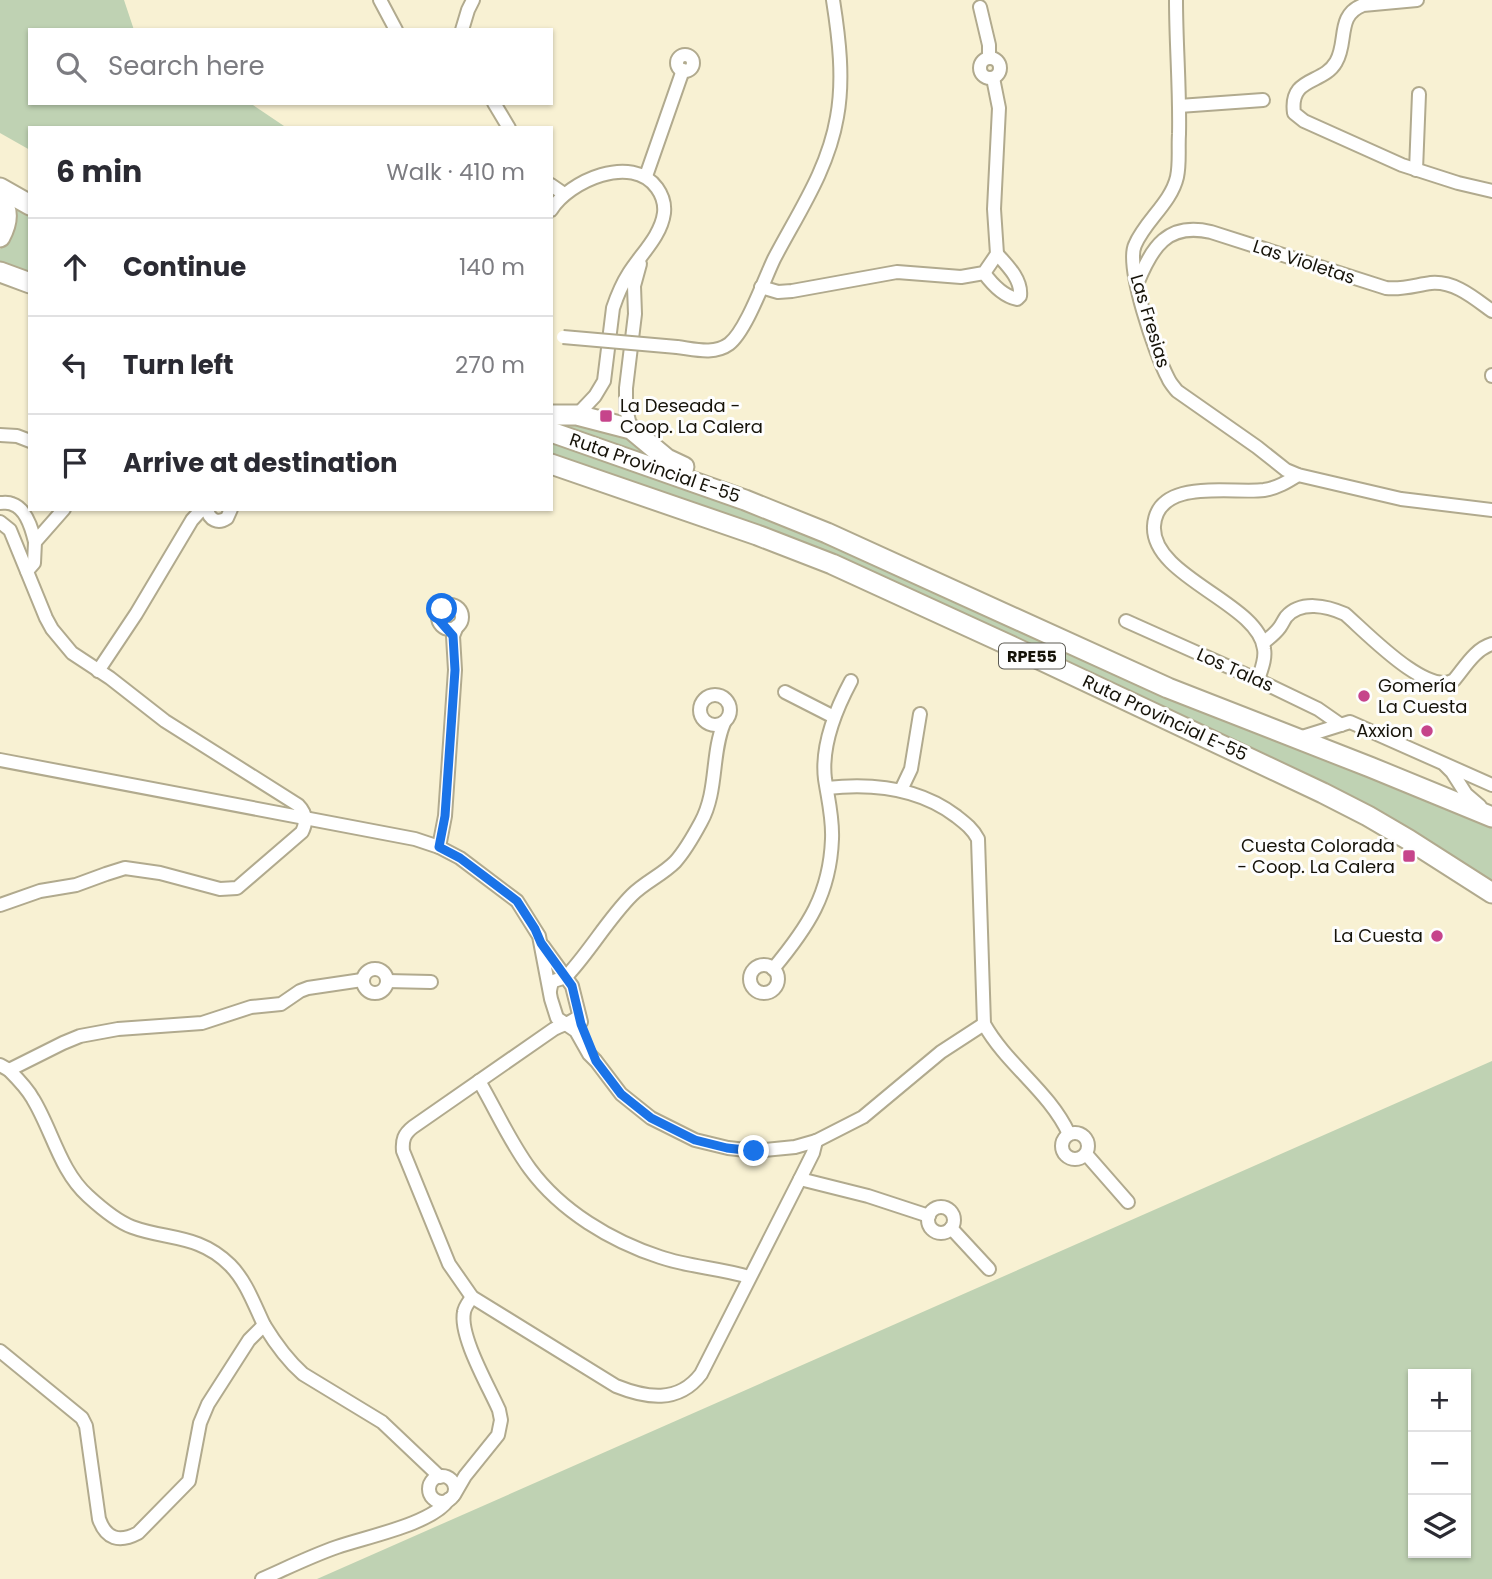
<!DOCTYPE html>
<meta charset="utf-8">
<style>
:root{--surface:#fff;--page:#f2f2f3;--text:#2b2b33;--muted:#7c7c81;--line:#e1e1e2}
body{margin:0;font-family:Poppins,sans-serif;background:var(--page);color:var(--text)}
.controls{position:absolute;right:21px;bottom:21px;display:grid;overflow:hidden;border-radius:0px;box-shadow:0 2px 5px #0004}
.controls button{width:63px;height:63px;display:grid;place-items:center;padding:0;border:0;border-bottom:2px solid var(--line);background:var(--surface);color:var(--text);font:35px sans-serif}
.stop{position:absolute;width:21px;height:21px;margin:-16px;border:5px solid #1a73e8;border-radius:50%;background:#fff}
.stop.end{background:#1a73e8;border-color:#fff;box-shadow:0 2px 7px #0008}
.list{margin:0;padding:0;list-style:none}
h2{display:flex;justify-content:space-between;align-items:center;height:91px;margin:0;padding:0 28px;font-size:30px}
h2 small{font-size:23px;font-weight:400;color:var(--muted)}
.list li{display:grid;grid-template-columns:46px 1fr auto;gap:21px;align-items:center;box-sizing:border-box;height:98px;padding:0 28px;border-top:2px solid var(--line)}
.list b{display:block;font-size:26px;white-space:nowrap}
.list em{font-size:23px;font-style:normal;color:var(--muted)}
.icon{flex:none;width:38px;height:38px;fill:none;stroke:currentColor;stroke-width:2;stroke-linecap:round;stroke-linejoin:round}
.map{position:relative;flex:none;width:1492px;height:1579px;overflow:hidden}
.search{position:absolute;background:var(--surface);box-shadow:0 2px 5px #0004;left:28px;top:28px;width:525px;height:77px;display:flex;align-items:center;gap:18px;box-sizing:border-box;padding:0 24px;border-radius:0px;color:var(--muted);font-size:26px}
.panel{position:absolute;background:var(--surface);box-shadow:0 2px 5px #0004;left:28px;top:126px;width:525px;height:385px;border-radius:0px}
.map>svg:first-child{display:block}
.green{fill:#bfd2b3;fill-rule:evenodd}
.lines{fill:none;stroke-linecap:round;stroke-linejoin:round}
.street-casing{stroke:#b1aa8e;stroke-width:16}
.primary-casing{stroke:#b1aa8e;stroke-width:23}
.street{stroke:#fff;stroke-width:12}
.primary{stroke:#fff;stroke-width:19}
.street-bridge-casing{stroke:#b1aa8e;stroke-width:16;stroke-linecap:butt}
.street-bridge{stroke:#fff;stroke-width:12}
.route{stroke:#1a73e8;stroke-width:9}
.poi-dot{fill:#c6448b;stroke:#fefefe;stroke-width:2.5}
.labels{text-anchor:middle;stroke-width:6;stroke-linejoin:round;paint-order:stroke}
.shield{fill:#fefefe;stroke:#5c5a52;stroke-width:2}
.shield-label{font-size:16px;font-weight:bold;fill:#161309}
.street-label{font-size:18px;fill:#161309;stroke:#fefefe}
.poi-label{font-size:18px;fill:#161309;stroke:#fefefe;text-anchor:end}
</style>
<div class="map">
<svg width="1492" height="1579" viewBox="0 0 1492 1579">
<rect width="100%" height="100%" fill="#f8f1d3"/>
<g class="green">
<path d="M 0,0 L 124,0 L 134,30 L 30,30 L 30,103 L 250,103 L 287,128 L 30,128 L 30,150 L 0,133 Z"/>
<path d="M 13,205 L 30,213 L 30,276 L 0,265 L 0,249 L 3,246 Z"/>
<path d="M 570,421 L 628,436 L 650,456 L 552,422 Z"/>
<path d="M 551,438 L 742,505 L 1492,824 L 1492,885 L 994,630 L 551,456 Z"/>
<path d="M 1492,1061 L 1492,1579 L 317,1579 ZM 1413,1374 L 1466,1374 L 1466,1553 L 1413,1553 Z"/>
</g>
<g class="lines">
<defs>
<g id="street">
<path d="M 380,0 L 396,30"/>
<path d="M 1176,0 C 1176,45 1180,89 1179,134 C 1178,148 1180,163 1177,177 C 1171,203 1145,221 1135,245 C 1125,266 1156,356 1168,378 C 1170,383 1174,387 1177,391 L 1257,447 L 1286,470 L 1298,475 L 1401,499 L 1492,510"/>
<path d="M 1417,0 L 1363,5 C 1336,15 1348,42 1336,62 C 1323,85 1289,76 1294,113 L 1304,121 L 1402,165 L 1458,183 L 1492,191"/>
<path d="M 980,7 L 989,45 L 989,58"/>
<path d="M 462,30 L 468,10 L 473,0"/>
<circle cx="685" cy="63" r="8"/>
<circle cx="990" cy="68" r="10"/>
<path d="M 494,103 L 509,128"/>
<path d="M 1179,106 L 1263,100"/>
<path d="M 1416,170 L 1419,94"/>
<path d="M 646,176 L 683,70"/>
<path d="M 551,185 L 564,194"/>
<path d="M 551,210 C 569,181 632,153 657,188 C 662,195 665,204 664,213 C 661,236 641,254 629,273 C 622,284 617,296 613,308 L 604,381 L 595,396 L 577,415"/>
<path d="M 984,273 C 992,284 1003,296 1017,299 L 1020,296 C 1022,280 1008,266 997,254"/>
<path d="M 1137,284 C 1152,247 1167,222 1211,232 L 1386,288 C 1402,290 1416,285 1431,283 C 1455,281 1474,298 1492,311"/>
<path d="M 761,287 L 778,292 L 792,291 L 897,272 L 961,277 L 984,273 L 997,254 L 994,209 L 999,108 L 993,78"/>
<path d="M 677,347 C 694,349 714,355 729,344 C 746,331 764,280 774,259 C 798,213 828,170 837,117 C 844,79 839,38 833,0"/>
<path d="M 1492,376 L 1492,375"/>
<path d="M 631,429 L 626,409 L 626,388 L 635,314 L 634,286 L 640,264"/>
<path d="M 0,435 L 17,436 L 30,441"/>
<path d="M 0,503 C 4,503 8,502 12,504 C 26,508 32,529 35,542"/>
<path d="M 207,509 C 209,520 218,524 227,518 L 231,509"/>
<path d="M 0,522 L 10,530 L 46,618 L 52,629 L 72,653 L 110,678 L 165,721 L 298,805 C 306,813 307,822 302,832 L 237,888 L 220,889 L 160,873 L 125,868 L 106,874 L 76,885 L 40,891 L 0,905"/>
<path d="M 27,571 L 34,563 L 35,542 L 64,509"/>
<circle cx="450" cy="617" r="12"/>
<path d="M 1126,621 L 1258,680 L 1318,709 L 1341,725"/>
<path d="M 1263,643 C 1269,638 1275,634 1280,627 C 1282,624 1284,620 1286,617 C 1301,600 1327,606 1345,614 C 1365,631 1427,697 1454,680 C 1465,667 1475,649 1492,644"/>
<path d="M 98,671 L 136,614 L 192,520 L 202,509"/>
<path d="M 1258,680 C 1261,670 1266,659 1264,649 C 1259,603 1151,577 1154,526 C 1157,477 1233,494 1264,490 C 1277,488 1287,482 1298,475"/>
<path d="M 785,692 L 834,717"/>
<circle cx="715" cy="710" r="15"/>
<path d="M 1299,738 L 1350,722 L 1492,785"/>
<path d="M 0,760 L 415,839 L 439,847 L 460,858 L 517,901 L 539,936 L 551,999 L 557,1018 L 576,1031 L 589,1054 L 596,1061 L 621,1094 L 651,1118 L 695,1140 L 728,1148 L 755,1151 L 795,1147 L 816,1141 L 863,1117 L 941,1052 L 984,1024"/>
<path d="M 1445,765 L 1452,772 L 1466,794 L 1480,806"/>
<path d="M 827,788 C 872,783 919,788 956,816 C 965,823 973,829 978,839 L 984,1024 C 1007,1065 1049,1091 1069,1134"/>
<path d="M 901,790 L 911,769 L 920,714"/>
<path d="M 439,847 L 445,816 L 455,670 L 453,636 L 457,626"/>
<path d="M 543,946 L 572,986 L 581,1022"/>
<circle cx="764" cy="979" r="14"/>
<circle cx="375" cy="981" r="12"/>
<path d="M 773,969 C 808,927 830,894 832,839 C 833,818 828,799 825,779 C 821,747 836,709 851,681"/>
<path d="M 387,981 L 431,982"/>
<path d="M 550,991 C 552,977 556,982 565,977 C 568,975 570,973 572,970 C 593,946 610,917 632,895 C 645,882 662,875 675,862 C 685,851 694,835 701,822 C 718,791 711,754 724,723"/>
<path d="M 579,1016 C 572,1023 563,1024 554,1029 L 413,1127 C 404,1134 402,1140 403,1151 L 449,1264 L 472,1297 L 616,1386 C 646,1398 678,1404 701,1374 L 800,1179 L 813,1153 L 816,1141"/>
<path d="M 0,1065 L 9,1070 L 63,1043 L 80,1036 L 118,1029 L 202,1023 L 251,1007 L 281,1004 L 300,991 L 308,988 L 362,980"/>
<path d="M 9,1070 C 18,1079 27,1088 33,1099 C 52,1130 60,1171 88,1196 C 100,1207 116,1221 132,1227 C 167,1240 199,1234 230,1265 C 246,1281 254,1304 264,1325"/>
<path d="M 479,1081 C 496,1110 510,1142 530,1169 C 561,1211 611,1241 660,1257 C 689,1267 720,1268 749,1277"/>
<circle cx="1075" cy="1146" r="13"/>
<path d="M 1086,1154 L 1128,1202"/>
<path d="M 800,1179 L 868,1196 L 929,1216"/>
<circle cx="941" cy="1220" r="13"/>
<path d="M 951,1228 L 989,1269"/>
<path d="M 0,1351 L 82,1418 L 86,1426 L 99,1519 C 106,1539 119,1543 138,1533 L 189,1481 L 200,1423 L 208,1404 L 249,1340 L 264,1325 C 275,1343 287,1360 303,1374 L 382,1422 L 440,1477"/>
<circle cx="442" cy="1489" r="13"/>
<path d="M 454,1495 L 465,1476 L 498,1435 L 501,1420 L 499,1410 C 489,1387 459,1336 464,1312 C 465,1306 469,1302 472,1297"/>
<path d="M 262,1579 C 287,1568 311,1556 337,1547 C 365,1537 433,1524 449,1499"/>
</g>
<g id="primary">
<path d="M 0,188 L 30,205"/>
<path d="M 0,199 C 10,211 7,224 0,237"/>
<path d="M 0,272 L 30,283"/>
<path d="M 551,415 L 577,415 L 631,429 L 667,459 L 684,467"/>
<path d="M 551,432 L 745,500 L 827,533 L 1168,688 L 1370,767 L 1492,817"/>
<path d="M 551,464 L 757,535 L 832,564 L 1011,646 L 1323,793 L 1368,816 L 1409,840 L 1492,893"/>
</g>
</defs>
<use href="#street" class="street-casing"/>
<use href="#primary" class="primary-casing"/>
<use href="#street" class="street"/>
<use href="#primary" class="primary"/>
<defs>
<path id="street-bridge" d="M 563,337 L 677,347"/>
</defs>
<use href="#street-bridge" class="street-bridge-casing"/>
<use href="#street-bridge" class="street-bridge"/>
</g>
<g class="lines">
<path class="route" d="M 442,609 L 439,620 L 453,636 L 455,670 L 445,816 L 439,847 L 460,858 L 517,901 L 535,929 L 541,943 L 572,986 L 581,1024 L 596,1061 L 621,1094 L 651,1118 L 695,1140 L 727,1148 L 754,1151"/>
</g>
<g class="poi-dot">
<rect x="599" y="409" width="14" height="14" rx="3.5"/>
<circle cx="1364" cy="696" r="7"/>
<circle cx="1427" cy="731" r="7"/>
<rect x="1402" y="849" width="14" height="14" rx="3.5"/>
<circle cx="1437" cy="936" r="7"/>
</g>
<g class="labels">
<rect class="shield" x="999" y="643.5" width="66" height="25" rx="5"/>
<g class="shield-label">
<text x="1032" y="662">RPE55</text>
</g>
<g class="street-label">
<text transform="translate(1304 262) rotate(18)" y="6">Las Violetas</text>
<text transform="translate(1150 321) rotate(73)" y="6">Las Fresias</text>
<text transform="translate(655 468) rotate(19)" y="6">Ruta Provincial E-55</text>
<text transform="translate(1235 670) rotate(24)" y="6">Los Talas</text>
<text transform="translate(1165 718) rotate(25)" y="6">Ruta Provincial E-55</text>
</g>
<g class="poi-label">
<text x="620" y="412" text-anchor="start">La Deseada -<tspan x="620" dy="21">Coop. La Calera</tspan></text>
<text x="1378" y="692" text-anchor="start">Gomería<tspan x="1378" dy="21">La Cuesta</tspan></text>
<text x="1413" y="737">Axxion</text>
<text x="1395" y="852">Cuesta Colorada<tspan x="1395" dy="21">- Coop. La Calera</tspan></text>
<text x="1423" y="942">La Cuesta</text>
</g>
</g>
</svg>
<div class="controls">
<button>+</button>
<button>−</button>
<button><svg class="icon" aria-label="layers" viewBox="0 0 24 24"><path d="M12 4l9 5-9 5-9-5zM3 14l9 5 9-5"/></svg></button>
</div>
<div class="stop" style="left:442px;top:609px"></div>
<div class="stop end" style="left:754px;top:1151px"></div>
<div class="search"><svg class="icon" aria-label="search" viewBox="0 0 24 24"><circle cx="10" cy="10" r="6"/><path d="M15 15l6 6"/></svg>Search here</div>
<section class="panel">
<h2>6 min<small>Walk · 410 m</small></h2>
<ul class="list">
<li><svg class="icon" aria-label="ahead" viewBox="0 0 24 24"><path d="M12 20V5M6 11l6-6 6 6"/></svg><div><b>Continue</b></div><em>140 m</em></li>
<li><svg class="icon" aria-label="left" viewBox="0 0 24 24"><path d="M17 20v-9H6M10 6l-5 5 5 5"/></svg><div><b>Turn left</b></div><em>270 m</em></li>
<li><svg class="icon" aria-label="arrive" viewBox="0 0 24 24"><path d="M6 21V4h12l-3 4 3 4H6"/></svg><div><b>Arrive at destination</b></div></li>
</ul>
</section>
</div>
